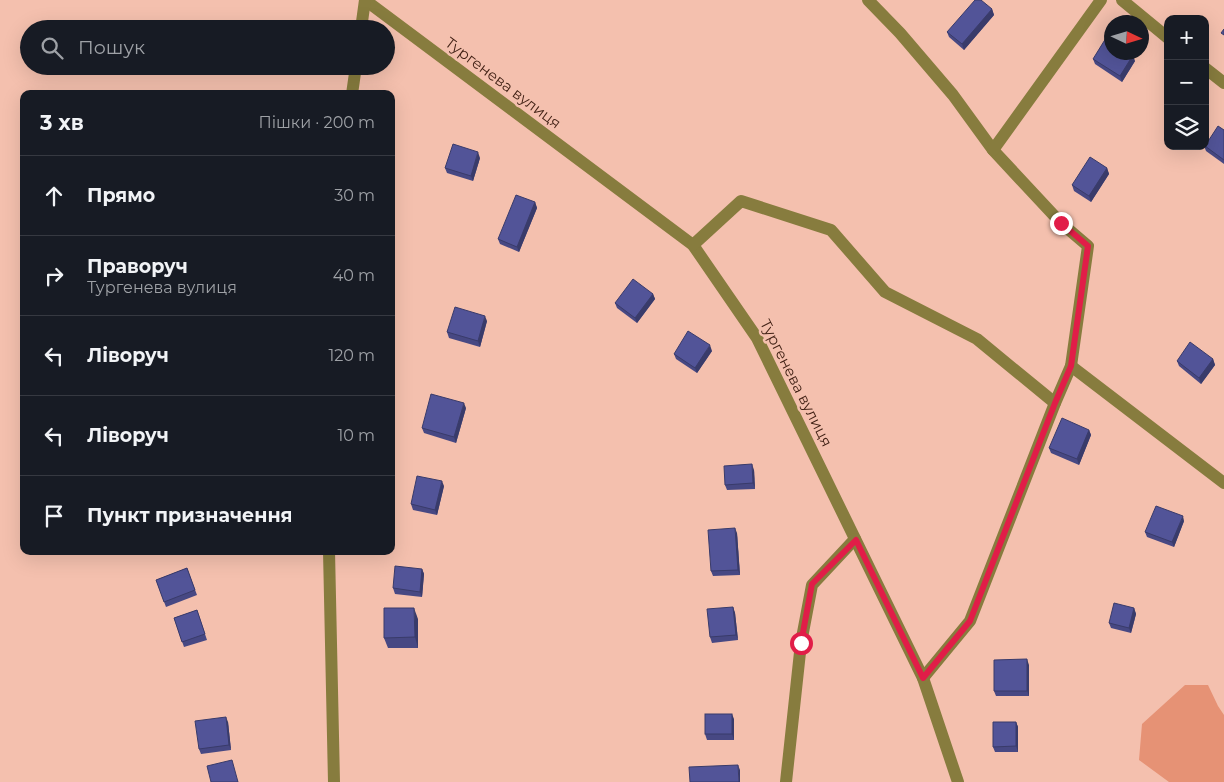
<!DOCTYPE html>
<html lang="uk">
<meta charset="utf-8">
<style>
:root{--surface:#171b24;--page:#20242c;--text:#f1f3f6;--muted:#9ea1a6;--line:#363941}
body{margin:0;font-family:Montserrat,sans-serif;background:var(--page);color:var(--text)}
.controls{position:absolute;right:15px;top:15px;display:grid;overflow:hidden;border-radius:10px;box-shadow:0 5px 20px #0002}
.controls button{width:45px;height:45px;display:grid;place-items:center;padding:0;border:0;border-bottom:1px solid var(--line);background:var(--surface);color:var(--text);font:25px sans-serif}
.compass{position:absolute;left:1104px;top:15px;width:45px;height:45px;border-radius:50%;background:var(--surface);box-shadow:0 5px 20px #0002;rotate:94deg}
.stop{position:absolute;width:15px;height:15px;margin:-11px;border:4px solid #e11d48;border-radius:50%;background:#fff}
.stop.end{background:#e11d48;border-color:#fff;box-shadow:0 1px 5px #0008}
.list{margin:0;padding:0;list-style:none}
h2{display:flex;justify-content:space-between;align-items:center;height:65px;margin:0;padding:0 20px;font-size:21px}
h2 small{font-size:16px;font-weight:400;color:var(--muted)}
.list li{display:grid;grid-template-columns:32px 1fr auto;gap:15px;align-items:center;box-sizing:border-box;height:80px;padding:0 20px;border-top:1px solid var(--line)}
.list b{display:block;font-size:19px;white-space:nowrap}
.list p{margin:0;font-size:16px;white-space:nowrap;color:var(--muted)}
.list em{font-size:16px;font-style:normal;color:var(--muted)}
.icon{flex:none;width:28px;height:28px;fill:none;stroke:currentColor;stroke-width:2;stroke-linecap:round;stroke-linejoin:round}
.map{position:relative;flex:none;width:1224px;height:782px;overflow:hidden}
.search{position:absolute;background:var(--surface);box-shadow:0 5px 20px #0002;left:20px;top:20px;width:375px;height:55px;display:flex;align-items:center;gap:12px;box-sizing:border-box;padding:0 18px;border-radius:28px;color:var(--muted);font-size:19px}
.panel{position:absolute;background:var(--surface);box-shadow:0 5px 20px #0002;left:20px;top:90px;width:375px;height:465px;border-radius:10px}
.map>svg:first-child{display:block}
.green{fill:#e69275}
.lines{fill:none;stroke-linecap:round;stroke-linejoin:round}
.minor{stroke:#877c3e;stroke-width:12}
.wall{fill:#474883}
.shaded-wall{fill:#393b6a}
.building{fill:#525498;stroke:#393b6a}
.route{stroke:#e11d48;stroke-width:6}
.labels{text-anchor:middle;stroke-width:5;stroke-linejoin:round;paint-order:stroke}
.street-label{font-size:15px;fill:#3f1f13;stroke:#f4c0ae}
</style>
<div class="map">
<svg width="1224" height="782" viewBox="0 0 1224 782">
<rect width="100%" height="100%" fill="#f4c0ae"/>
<path class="green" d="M 1185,685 L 1208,685 L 1218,706 L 1224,715 L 1224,782 L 1169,782 L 1139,760 L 1142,724 Z"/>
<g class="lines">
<g class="minor">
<path d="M 365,0 L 693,245 L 757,338 L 923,678 L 958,782"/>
<path d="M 868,0 L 900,33 L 953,95 L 993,150 L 1061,223 L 1088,246 L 1071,366 L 1055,403 L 970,621 L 923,678"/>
<path d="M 1122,0 L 1168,38"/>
<path d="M 361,29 L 365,0"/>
<path d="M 1205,68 L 1224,83"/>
<path d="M 352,94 L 356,66"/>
<path d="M 993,150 L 1101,0"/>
<path d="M 693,245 L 741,201 L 831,230 L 885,292 L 977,339 L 1055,403"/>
<path d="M 1071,366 L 1224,483"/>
<path d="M 329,551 L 334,782"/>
<path d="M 786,782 L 801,643 L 812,585 L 855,539"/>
</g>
</g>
<g class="wall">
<path d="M 992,9 L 994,15 L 964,50 L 949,37 L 947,32 Z"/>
<path d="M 1093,59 L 1135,61 L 1122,82 L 1095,64 Z"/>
<path d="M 1224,130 L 1224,164 L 1206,151 L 1204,146 Z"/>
<path d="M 480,158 L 473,181 L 447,173 L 445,168 Z"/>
<path d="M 1107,168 L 1109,174 L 1091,202 L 1074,191 L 1072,185 Z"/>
<path d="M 535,202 L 537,208 L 519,252 L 500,244 L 498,239 Z"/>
<path d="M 653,294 L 655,299 L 637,323 L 617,308 L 615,303 Z"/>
<path d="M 487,321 L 480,347 L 449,338 L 447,332 Z"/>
<path d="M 712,351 L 697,373 L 676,359 L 674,354 Z"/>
<path d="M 1213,359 L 1215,365 L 1201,384 L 1179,366 L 1177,361 Z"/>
<path d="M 466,408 L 456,443 L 424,433 L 422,428 Z"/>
<path d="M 1089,430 L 1091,435 L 1079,465 L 1051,453 L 1049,448 Z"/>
<path d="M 754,470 L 755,489 L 727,490 L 725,485 Z"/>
<path d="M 444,486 L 437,515 L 413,510 L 411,504 Z"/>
<path d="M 1184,521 L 1174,547 L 1147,537 L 1145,532 Z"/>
<path d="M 737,533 L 740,575 L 713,576 L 711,571 Z"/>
<path d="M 187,568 L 197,595 L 166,607 L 156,580 Z"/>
<path d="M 422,569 L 424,574 L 422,597 L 395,594 L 393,588 Z"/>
<path d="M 733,607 L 735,613 L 738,640 L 712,643 L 710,637 Z"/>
<path d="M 1134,608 L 1136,614 L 1131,633 L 1111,628 L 1109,623 Z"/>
<path d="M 197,610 L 207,640 L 184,647 L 174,618 Z"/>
<path d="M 418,619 L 418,648 L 388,648 L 384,638 Z"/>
<path d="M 1029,665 L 1029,696 L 996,696 L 994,691 Z"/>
<path d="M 734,719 L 734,740 L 707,740 L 705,734 Z"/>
<path d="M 228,722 L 231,750 L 201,754 L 199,749 Z"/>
<path d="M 1016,722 L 1018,727 L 1018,752 L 995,752 L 993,747 Z"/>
</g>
<g class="shaded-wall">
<path d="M 992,9 L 994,15 L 964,50 L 962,44 Z"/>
<path d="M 1133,55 L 1135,61 L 1122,82 L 1120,76 Z"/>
<path d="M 478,152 L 480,158 L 473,181 L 471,176 Z"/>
<path d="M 1107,168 L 1109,174 L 1091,202 L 1089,196 Z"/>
<path d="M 535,202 L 537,208 L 519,252 L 517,247 Z"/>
<path d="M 653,294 L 655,299 L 637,323 L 635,318 Z"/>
<path d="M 485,316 L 487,321 L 480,347 L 478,341 Z"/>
<path d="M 710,345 L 712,351 L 697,373 L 695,368 Z"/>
<path d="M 1213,359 L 1215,365 L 1201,384 L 1199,378 Z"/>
<path d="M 464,403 L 466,408 L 456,443 L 454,437 Z"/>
<path d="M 1089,430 L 1091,435 L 1079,465 L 1077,459 Z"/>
<path d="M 752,464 L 754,470 L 755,489 L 753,483 Z"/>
<path d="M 442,481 L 444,486 L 437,515 L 435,510 Z"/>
<path d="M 1183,516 L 1184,521 L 1174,547 L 1172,542 Z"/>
<path d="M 735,528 L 737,533 L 740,575 L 738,570 Z"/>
<path d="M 422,569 L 424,574 L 422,597 L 420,592 Z"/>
<path d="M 733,607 L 735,613 L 738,640 L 736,635 Z"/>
<path d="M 414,608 L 418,619 L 418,648 L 415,637 Z"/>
<path d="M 1134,608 L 1136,614 L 1131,633 L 1129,628 Z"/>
<path d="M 1027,659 L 1029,665 L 1029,696 L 1027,691 Z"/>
<path d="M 732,714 L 734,719 L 734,740 L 732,734 Z"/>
<path d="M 226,717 L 228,722 L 231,750 L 229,745 Z"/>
<path d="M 1016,722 L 1018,727 L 1018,752 L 1016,746 Z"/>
<path d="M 738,765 L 740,770 L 740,782 L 739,782 Z"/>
</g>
<g class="building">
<path d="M 975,0 L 981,0 L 992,9 L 962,44 L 947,32 Z"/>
<path d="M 1224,29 L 1224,35 L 1221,33 Z"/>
<path d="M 1106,38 L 1112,41 L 1112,52 L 1129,52 L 1133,55 L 1120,76 L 1093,59 Z"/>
<path d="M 1218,126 L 1224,130 L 1224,160 L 1205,146 Z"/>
<path d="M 453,144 L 478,152 L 471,176 L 445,168 Z"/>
<path d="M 1090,157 L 1107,168 L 1089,196 L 1072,185 Z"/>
<path d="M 516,195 L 535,202 L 517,247 L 498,239 Z"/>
<path d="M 633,279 L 653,294 L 635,318 L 615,303 Z"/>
<path d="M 455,307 L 485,316 L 478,341 L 447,332 Z"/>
<path d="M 688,331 L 710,345 L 695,368 L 674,354 Z"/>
<path d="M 1190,342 L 1213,359 L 1199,378 L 1177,361 Z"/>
<path d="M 431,394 L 464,403 L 454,437 L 422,428 Z"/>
<path d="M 1062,418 L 1089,430 L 1077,459 L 1049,448 Z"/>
<path d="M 752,464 L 753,483 L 725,485 L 724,466 Z"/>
<path d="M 417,476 L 442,481 L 435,510 L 411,504 Z"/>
<path d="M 1156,506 L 1183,516 L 1172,542 L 1145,532 Z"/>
<path d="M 735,528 L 738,570 L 711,571 L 708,530 Z"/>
<path d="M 395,566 L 422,569 L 420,592 L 393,588 Z"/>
<path d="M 187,568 L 195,590 L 164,602 L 156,580 Z"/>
<path d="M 1114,603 L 1134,608 L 1129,628 L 1109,623 Z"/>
<path d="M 733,607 L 736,635 L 710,637 L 707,609 Z"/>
<path d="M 384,608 L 414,608 L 415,637 L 384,638 Z"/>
<path d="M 197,610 L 205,634 L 182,642 L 174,618 Z"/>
<path d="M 1027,659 L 1027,691 L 994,691 L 994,660 Z"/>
<rect x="705" y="714" width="27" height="20"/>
<path d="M 226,717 L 229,745 L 199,749 L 195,721 Z"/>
<path d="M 993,722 L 1016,722 L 1016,746 L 993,747 Z"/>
<path d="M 232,760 L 238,782 L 211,782 L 207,766 Z"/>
<path d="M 738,765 L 739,782 L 690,782 L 689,767 Z"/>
</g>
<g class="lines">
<path class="route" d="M 801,643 L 812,584 L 856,540 L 923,678 L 970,621 L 1055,403 L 1071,366 L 1088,246 L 1061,223"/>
</g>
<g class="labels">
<g class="street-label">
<text transform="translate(503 83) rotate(37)" y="5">Тургенева вулиця</text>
<text transform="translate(796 383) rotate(63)" y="5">Тургенева вулиця</text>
</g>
</g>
</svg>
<div class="controls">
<button>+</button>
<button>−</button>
<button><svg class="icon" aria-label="layers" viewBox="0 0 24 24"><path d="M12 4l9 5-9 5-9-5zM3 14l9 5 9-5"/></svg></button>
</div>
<svg class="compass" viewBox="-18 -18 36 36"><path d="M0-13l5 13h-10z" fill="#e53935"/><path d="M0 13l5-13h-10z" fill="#9ea1a6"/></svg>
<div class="stop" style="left:801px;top:643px"></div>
<div class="stop end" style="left:1061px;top:223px"></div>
<div class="search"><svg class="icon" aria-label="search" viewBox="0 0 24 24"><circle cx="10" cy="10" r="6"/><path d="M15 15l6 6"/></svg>Пошук</div>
<section class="panel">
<h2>3 хв<small>Пішки · 200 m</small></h2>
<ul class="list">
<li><svg class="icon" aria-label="ahead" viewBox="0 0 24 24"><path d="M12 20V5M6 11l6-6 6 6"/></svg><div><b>Прямо</b></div><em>30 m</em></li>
<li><svg class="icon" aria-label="right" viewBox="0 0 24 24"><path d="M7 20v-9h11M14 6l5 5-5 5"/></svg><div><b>Праворуч</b><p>Тургенева вулиця</p></div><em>40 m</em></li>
<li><svg class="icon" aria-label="left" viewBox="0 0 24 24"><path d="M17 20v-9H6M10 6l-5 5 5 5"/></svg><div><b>Ліворуч</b></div><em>120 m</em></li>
<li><svg class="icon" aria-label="left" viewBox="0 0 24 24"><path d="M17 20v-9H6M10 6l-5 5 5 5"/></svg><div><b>Ліворуч</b></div><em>10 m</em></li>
<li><svg class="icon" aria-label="arrive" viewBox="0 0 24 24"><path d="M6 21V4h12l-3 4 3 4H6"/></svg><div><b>Пункт призначення</b></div></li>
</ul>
</section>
</div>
